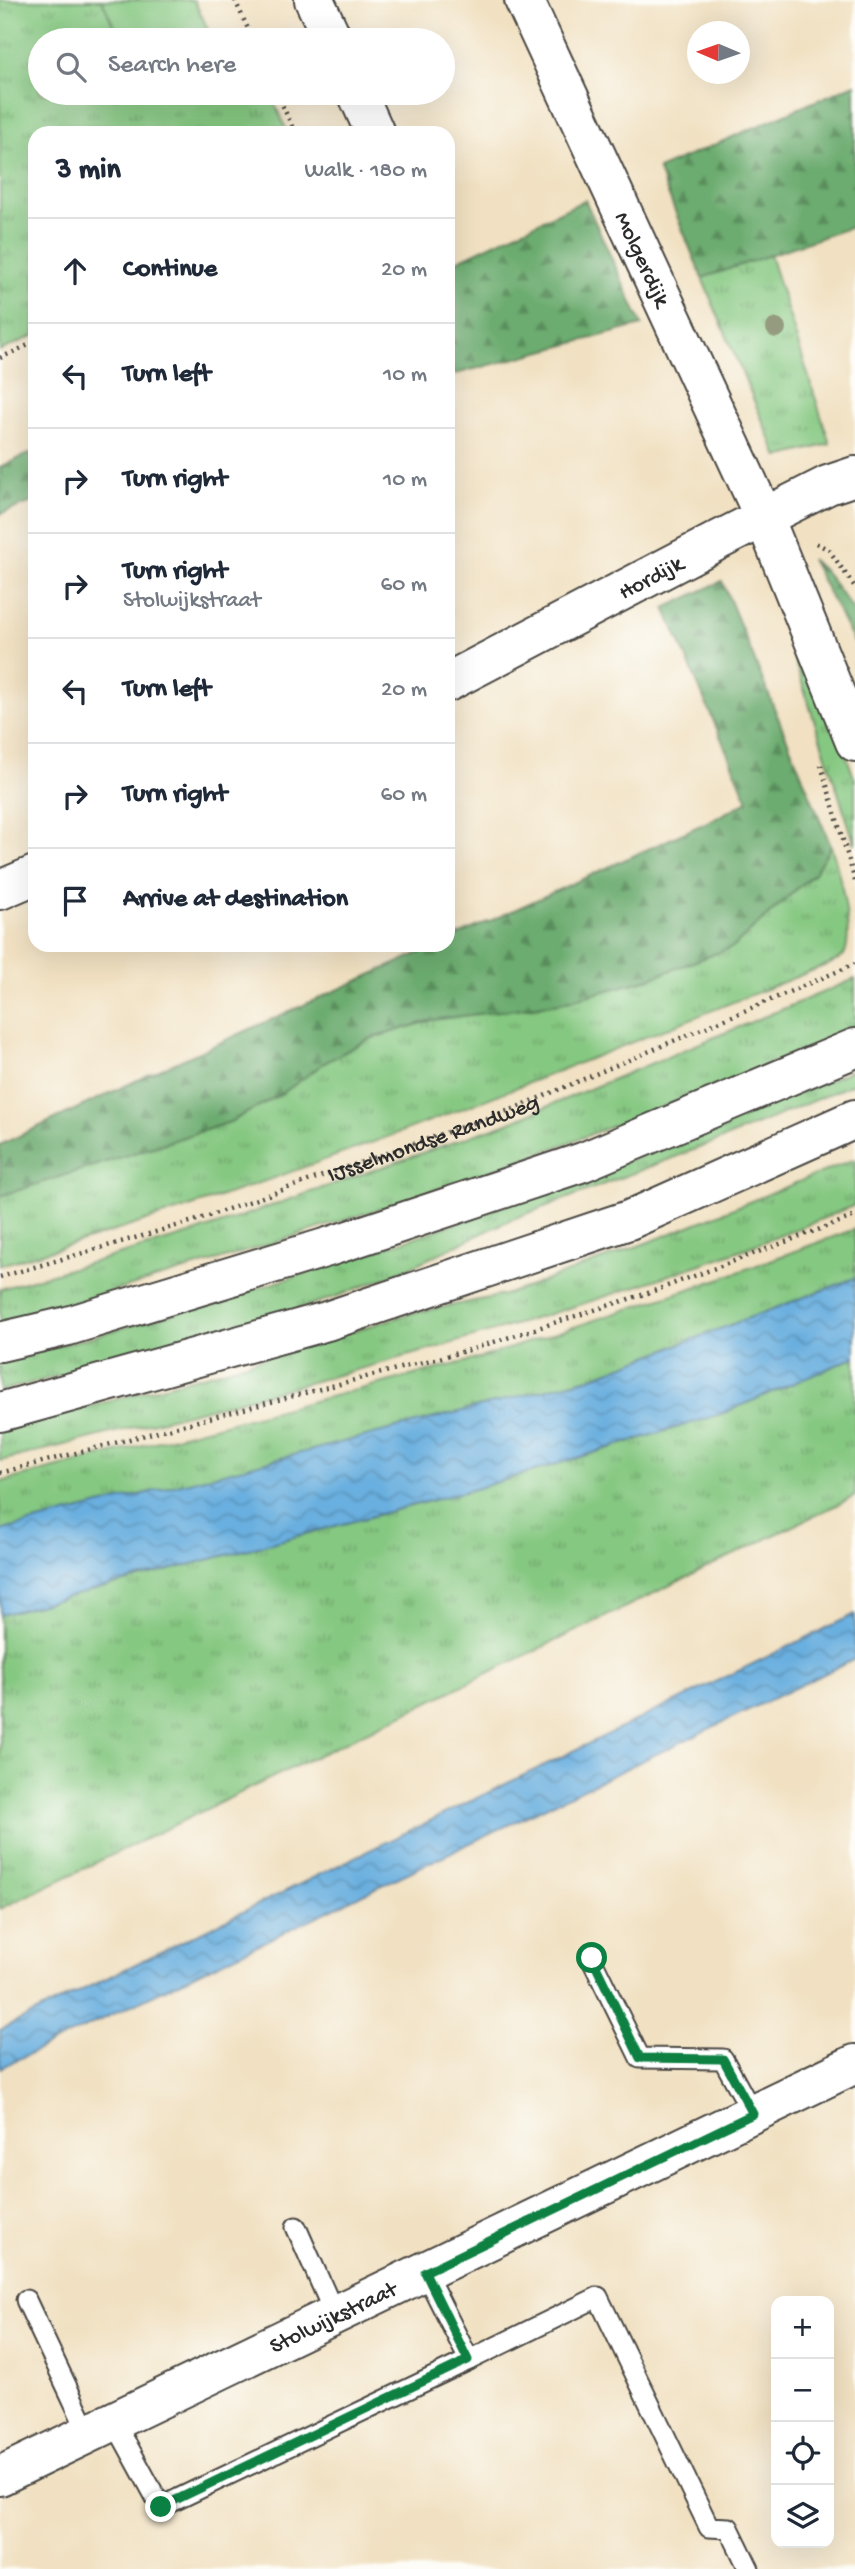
<!DOCTYPE html>
<meta charset="utf-8">
<style>
:root{--surface:#fff;--page:#f2f2f3;--text:#1f2937;--muted:#747a83;--line:#e0e1e3}
body{margin:0;font-family:"Gochi Hand",sans-serif;background:var(--page);color:var(--text)}
.controls{position:absolute;right:21px;bottom:21px;display:grid;overflow:hidden;border-radius:14px;box-shadow:0 7px 28px #0002}
.controls button{width:63px;height:63px;display:grid;place-items:center;padding:0;border:0;border-bottom:2px solid var(--line);background:var(--surface);color:var(--text);font:35px sans-serif}
.compass{position:absolute;left:687px;top:21px;width:63px;height:63px;border-radius:50%;background:var(--surface);box-shadow:0 7px 28px #0002;rotate:272deg}
.stop{position:absolute;width:21px;height:21px;margin:-16px;border:5px solid #0b8043;border-radius:50%;background:#fff}
.stop.end{background:#0b8043;border-color:#fff;box-shadow:0 2px 7px #0008}
.list{margin:0;padding:0;list-style:none}
h2{display:flex;justify-content:space-between;align-items:center;height:91px;margin:0;padding:0 28px;font-size:30px}
h2 small{font-size:23px;font-weight:400;color:var(--muted)}
.list li{display:grid;grid-template-columns:46px 1fr auto;gap:21px;align-items:center;box-sizing:border-box;height:105px;padding:0 28px;border-top:2px solid var(--line)}
.list b{display:block;font-size:26px;white-space:nowrap}
.list p{margin:0;font-size:23px;white-space:nowrap;color:var(--muted)}
.list em{font-size:23px;font-style:normal;color:var(--muted)}
.icon{flex:none;width:38px;height:38px;fill:none;stroke:currentColor;stroke-width:2;stroke-linecap:round;stroke-linejoin:round}
.map{position:relative;flex:none;width:855px;height:2569px;overflow:hidden}
.search{position:absolute;background:var(--surface);box-shadow:0 7px 28px #0002;left:28px;top:28px;width:427px;height:77px;display:flex;align-items:center;gap:18px;box-sizing:border-box;padding:0 24px;border-radius:38px;color:var(--muted);font-size:26px}
.panel{position:absolute;background:var(--surface);box-shadow:0 7px 28px #0002;left:28px;top:126px;width:427px;height:826px;border-radius:21px}
.map>svg:first-child{display:block}
.grass{fill:url(#grass-tufts);stroke:#587a56;stroke-width:2}
.forest{fill:url(#forest-firs);stroke:#4c6c4d;stroke-width:2}
.park{fill:#85c881;stroke:#587a56;stroke-width:2}
.water{fill:url(#water-waves);stroke:#4a6d85;stroke-width:2}
.lines{fill:none;stroke-linecap:round;stroke-linejoin:round}
.service-casing{stroke:#494642;stroke-width:23}
.minor-casing{stroke:#494642;stroke-width:42}
.secondary-casing{stroke:#494642;stroke-width:42}
.path{stroke:#494642;stroke-width:4.5;stroke-dasharray:2 5;stroke-linecap:butt}
.service{stroke:#fff;stroke-width:19}
.minor{stroke:#fff;stroke-width:38}
.secondary{stroke:#fff;stroke-width:38}
.tree{fill:#959b7f}
.route{stroke:#0b8043;stroke-width:9}
.labels{text-anchor:middle;stroke-width:5;stroke-linejoin:round;paint-order:stroke}
.street-label{font-size:23px;fill:#2b2b2b;stroke:#fdfcf7}
</style>
<div class="map">
<svg width="855" height="2569" viewBox="0 0 855 2569">
<defs>
<pattern id="grass-tufts" width="24" height="20" patternUnits="userSpaceOnUse" patternTransform="scale(1.75)"><rect width="24" height="20" fill="#85c881"/><path d="M3 7l-1-3M5 7V3M7 7l1-3M15 17l-1-3M17 17v-4M19 17l1-3" fill="none" stroke="#6da36a"/></pattern>
<pattern id="forest-firs" width="22" height="20" patternUnits="userSpaceOnUse" patternTransform="scale(1.75)"><rect width="22" height="20" fill="#6cac6f"/><path d="M5 1l3.5 6h-7zM16 11l3.5 6h-7z" fill="#598c5b"/></pattern>
<pattern id="water-waves" width="16" height="10" patternUnits="userSpaceOnUse" patternTransform="scale(1.75)"><rect width="16" height="10" fill="#69afdf"/><path d="M0 5q4-4 8 0t8 0" fill="none" stroke="#578fb5"/></pattern>
</defs>
<rect width="100%" height="100%" fill="#fdfcf7"/>
<filter id="ink" filterUnits="userSpaceOnUse"><feTurbulence type="fractalNoise" baseFrequency=".0143" numOctaves="2"/><feDisplacementMap in="SourceGraphic" scale="14" xChannelSelector="R" yChannelSelector="G"/><feConvolveMatrix kernelMatrix="1 2 1 2 8 2 1 2 1" color-interpolation-filters="sRGB"/></filter>
<filter id="wash" filterUnits="userSpaceOnUse"><feTurbulence type="fractalNoise" baseFrequency=".00686" numOctaves="4" result="noise"/><feDisplacementMap in="SourceGraphic" scale="28" xChannelSelector="R" yChannelSelector="G"/><feGaussianBlur stdDeviation="1.57" result="paint"/><feColorMatrix in="noise" values="0 0 0 0 0 0 0 0 0 0 0 0 0 0 0 0 0 1.4 0 .05"/><feComposite in="paint" operator="in"/></filter>
<g filter="url(#wash)">
<rect width="100%" height="100%" fill="#f1e1c2"/>
<g class="grass">
<path d="M 0,0 L 102,0 L 120,40 L 40,40 L 40,93 L 270,93 L 288,133 L 35,133 L 35,335 L 0,351 Z"/>
<path d="M 770,255 L 830,444 L 778,457 L 702,278 Z"/>
<path d="M 776,579 L 805,641 L 855,780 L 855,844 L 769,583 Z"/>
<path d="M 831,846 C 839,871 855,934 844,955 C 840,959 833,962 829,964 C 556,1072 283,1186 0,1265 L 0,1196 L 230,1122 L 283,1093 L 324,1063 L 369,1039 L 432,1020 L 559,1003 L 642,981 L 733,947 L 814,873 Z"/>
<path d="M 855,979 L 855,1028 C 577,1149 293,1243 0,1323 L 0,1289 L 197,1232 L 505,1124 Z"/>
<path d="M 855,1069 L 855,1083 L 730,1136 L 510,1220 L 400,1272 L 335,1297 L 270,1318 L 95,1367 L 0,1391 L 0,1361 C 293,1286 577,1187 855,1069 Z"/>
<path d="M 855,1159 L 855,1205 C 784,1236 711,1261 637,1286 C 428,1356 214,1407 0,1461 L 0,1431 L 220,1371 L 409,1314 L 504,1295 L 531,1286 L 662,1237 Z"/>
<path d="M 855,1229 L 855,1278 L 590,1378 L 0,1531 L 0,1482 L 480,1358 L 719,1279 Z"/>
<path d="M 855,1357 L 855,1496 L 0,1909 L 0,1615 L 478,1488 L 721,1414 Z"/>
</g>
<g class="forest">
<path d="M 855,84 L 855,226 L 702,278 L 658,169 Z"/>
<path d="M 585,200 L 642,325 L 448,376 L 448,265 Z"/>
<path d="M 35,451 L 35,501 L 0,514 L 0,467 Z"/>
<path d="M 811,559 L 826,573 L 855,612 L 855,644 Z"/>
<path d="M 722,581 L 831,846 L 814,873 L 733,947 L 642,981 L 559,1003 L 432,1020 L 369,1039 L 324,1063 L 283,1093 L 230,1122 L 0,1196 L 0,1145 L 146,1076 L 437,945 L 448,945 L 448,940 L 714,819 L 748,801 L 665,608 Z"/>
</g>
<path class="park" d="M 102,0 L 194,0 L 213,40 L 120,40 Z"/>
<g class="water">
<path d="M 855,1278 L 855,1357 L 721,1414 L 478,1488 L 0,1615 L 0,1531 L 590,1378 Z"/>
<path d="M 855,1614 L 855,1659 L 0,2068 L 0,2030 Z"/>
</g>
</g>
<g filter="url(#ink)">
<g class="lines">
<defs>
<g id="service">
<path d="M 591,1958 L 640,2058 L 723,2059 L 753,2114"/>
<path d="M 296,2227 L 335,2315"/>
<path d="M 26,2300 L 89,2434"/>
<path d="M 469,2360 L 598,2297 L 709,2527 L 729,2528 L 749,2569"/>
<path d="M 114,2421 L 161,2507 L 469,2360 L 425,2272"/>
</g>
<g id="minor">
<path d="M 314,0 L 333,40"/>
<path id="s2" d="M 524,0 L 764,517 L 855,742"/>
<path d="M 357,93 L 375,133"/>
<path id="s3" d="M 448,682 L 719,540 L 828,485 L 855,476"/>
<path d="M 0,890 L 35,875"/>
<path id="s4" d="M 0,2476 L 855,2064"/>
</g>
<g id="secondary">
<path d="M 0,1342 L 68,1326 L 328,1247 L 583,1162 L 855,1048"/>
<path d="M 0,1412 L 327,1321 L 629,1220 L 855,1119"/>
</g>
</defs>
<use href="#service" class="service-casing"/>
<use href="#minor" class="minor-casing"/>
<use href="#secondary" class="secondary-casing"/>
<g class="path">
<path d="M 235,0 L 253,40"/>
<path d="M 277,93 L 295,133"/>
<path d="M 0,358 L 35,342"/>
<path d="M 816,543 L 829,550 L 855,587"/>
<path d="M 821,765 L 855,881"/>
<path id="s1" d="M 0,1277 L 197,1220 L 513,1109 L 855,964"/>
<path d="M 0,1473 L 469,1350 L 651,1292 L 855,1216"/>
</g>
<use href="#service" class="service"/>
<use href="#minor" class="minor"/>
<use href="#secondary" class="secondary"/>
</g>
<circle class="tree" cx="776" cy="328" r="10"/>
</g>
<g class="lines" filter="url(#ink)">
<path class="route" d="M 161,2507 L 468,2360 L 425,2272 L 753,2114 L 723,2059 L 640,2058 L 592,1958"/>
</g>
<g class="labels">
<g class="street-label">
<text dy="8" stroke="none"><textPath href="#s2" startOffset="285">Molgerdijk</textPath></text>
<text dy="8" stroke="none"><textPath href="#s3" startOffset="228">Hordijk</textPath></text>
<text dy="8" stroke="none"><textPath href="#s1" startOffset="455">IJsselmondse Randweg</textPath></text>
<text dy="8" stroke="none"><textPath href="#s4" startOffset="369">Stolwijkstraat</textPath></text>
</g>
</g>
</svg>
<div class="controls">
<button>+</button>
<button>−</button>
<button><svg class="icon" aria-label="locate" viewBox="0 0 24 24"><circle cx="12" cy="12" r="6"/><path d="M12 2v4M12 18v4M2 12h4M18 12h4"/></svg></button>
<button><svg class="icon" aria-label="layers" viewBox="0 0 24 24"><path d="M12 4l9 5-9 5-9-5zM3 14l9 5 9-5"/></svg></button>
</div>
<svg class="compass" viewBox="-18 -18 36 36"><path d="M0-13l5 13h-10z" fill="#e53935"/><path d="M0 13l5-13h-10z" fill="#747a83"/></svg>
<div class="stop" style="left:592px;top:1958px"></div>
<div class="stop end" style="left:161px;top:2507px"></div>
<div class="search"><svg class="icon" aria-label="search" viewBox="0 0 24 24"><circle cx="10" cy="10" r="6"/><path d="M15 15l6 6"/></svg>Search here</div>
<section class="panel">
<h2>3 min<small>Walk · 180 m</small></h2>
<ul class="list">
<li><svg class="icon" aria-label="ahead" viewBox="0 0 24 24"><path d="M12 20V5M6 11l6-6 6 6"/></svg><div><b>Continue</b></div><em>20 m</em></li>
<li><svg class="icon" aria-label="left" viewBox="0 0 24 24"><path d="M17 20v-9H6M10 6l-5 5 5 5"/></svg><div><b>Turn left</b></div><em>10 m</em></li>
<li><svg class="icon" aria-label="right" viewBox="0 0 24 24"><path d="M7 20v-9h11M14 6l5 5-5 5"/></svg><div><b>Turn right</b></div><em>10 m</em></li>
<li><svg class="icon" aria-label="right" viewBox="0 0 24 24"><path d="M7 20v-9h11M14 6l5 5-5 5"/></svg><div><b>Turn right</b><p>Stolwijkstraat</p></div><em>60 m</em></li>
<li><svg class="icon" aria-label="left" viewBox="0 0 24 24"><path d="M17 20v-9H6M10 6l-5 5 5 5"/></svg><div><b>Turn left</b></div><em>20 m</em></li>
<li><svg class="icon" aria-label="right" viewBox="0 0 24 24"><path d="M7 20v-9h11M14 6l5 5-5 5"/></svg><div><b>Turn right</b></div><em>60 m</em></li>
<li><svg class="icon" aria-label="arrive" viewBox="0 0 24 24"><path d="M6 21V4h12l-3 4 3 4H6"/></svg><div><b>Arrive at destination</b></div></li>
</ul>
</section>
</div>
